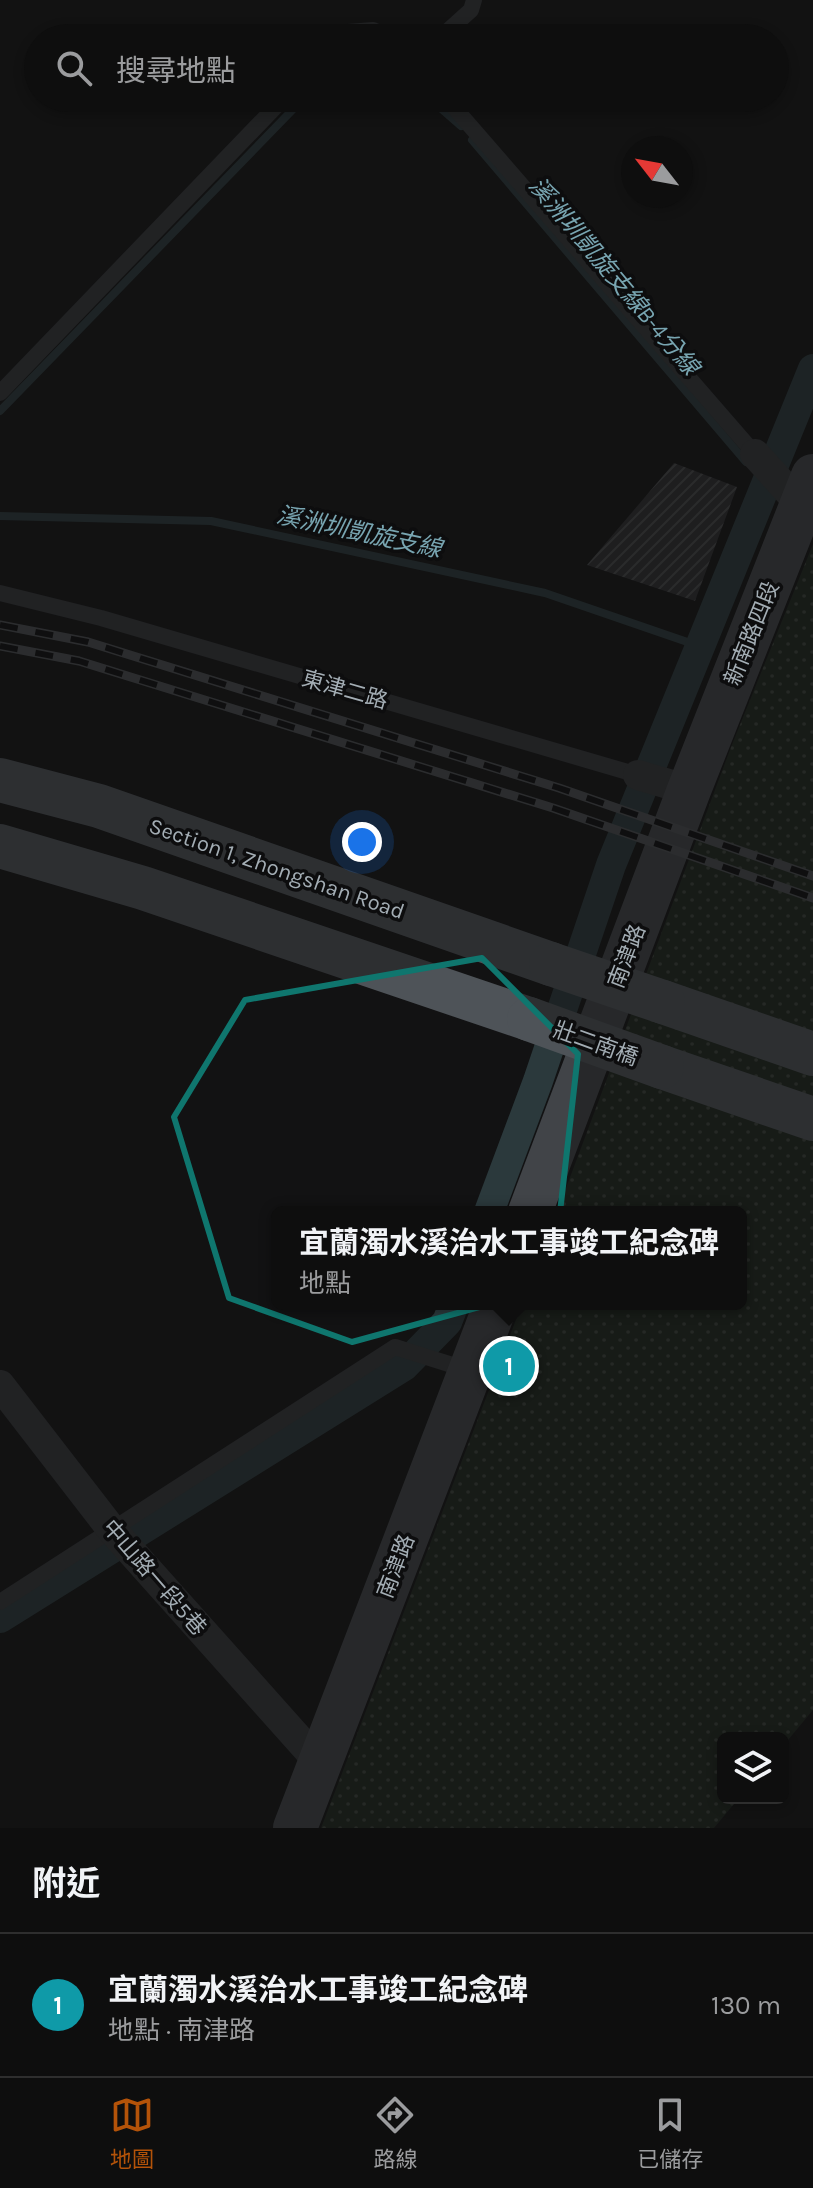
<!DOCTYPE html>
<html lang="zh-TW">
<meta charset="utf-8">
<style>
:root{--surface:#0e0e0e;--page:#1c1c1c;--text:#f1f3f6;--muted:#9b9c9e;--line:#2e2e2e;--accent:#b45309}
body{margin:0;font-family:Karla,"Noto Sans TC",sans-serif;background:var(--page);color:var(--text)}
.controls{position:absolute;right:24px;bottom:24px;display:grid;overflow:hidden;border-radius:12px;box-shadow:0 4px 12px #0003}
.controls button{width:72px;height:72px;display:grid;place-items:center;padding:0;border:0;border-bottom:2px solid var(--line);background:var(--surface);color:var(--text);font:40px sans-serif}
.compass{position:absolute;left:621px;top:136px;width:72px;height:72px;border-radius:50%;background:var(--surface);box-shadow:0 4px 12px #0003;rotate:301deg}
.you{position:absolute;left:362px;top:842px;width:28px;height:28px;margin:-20px;border:6px solid #fff;border-radius:50%;background:#1a73e8;box-shadow:0 0 0 12px #1a73e833}
.badge{display:grid;place-items:center;width:52px;height:52px;border-radius:50%;background:var(--accent);color:#fff;font-size:26px;font-weight:700}
.pin{position:absolute;translate:-50% -50%;border:4px solid #fff;box-shadow:0 2px 8px #0006}
.popup{position:absolute;left:271px;top:1206px;width:476px;height:104px;box-sizing:border-box;display:grid;place-content:center;border-radius:12px;background:var(--surface);filter:drop-shadow(0 2px 6px #0005);font-size:26px;white-space:nowrap;color:var(--muted)}
.popup b{font-size:30px;color:var(--text)}
.popup::after{content:'';position:absolute;left:50%;top:100%;margin-left:-16px;border:16px solid transparent;border-top-color:var(--surface)}
.list{margin:0;padding:0;list-style:none}
h2{display:flex;justify-content:space-between;align-items:center;height:104px;margin:0;padding:0 32px;font-size:34px}
h2 small{font-size:26px;font-weight:400;color:var(--muted)}
.list li{display:grid;grid-template-columns:52px 1fr auto;gap:24px;align-items:center;box-sizing:border-box;height:144px;padding:0 32px;border-top:2px solid var(--line)}
.list b{display:block;font-size:30px;white-space:nowrap}
.list p{margin:0;font-size:26px;white-space:nowrap;color:var(--muted)}
.list em{font-size:26px;font-style:normal;color:var(--muted)}
.icon{flex:none;width:44px;height:44px;fill:none;stroke:currentColor;stroke-width:2;stroke-linecap:round;stroke-linejoin:round}
.map{position:relative;flex:none;width:813px;height:1828px;overflow:hidden}
.search{position:absolute;background:var(--surface);box-shadow:0 4px 12px #0003;left:24px;right:24px;top:24px;height:88px;display:flex;align-items:center;gap:20px;box-sizing:border-box;padding:0 28px;border-radius:44px;color:var(--muted);font-size:30px}
.sheet{height:248px;background:var(--surface)}
nav{display:flex;justify-content:space-around;align-items:center;box-sizing:border-box;height:112px;border-top:2px solid var(--line);background:var(--surface);font-size:22px;color:var(--muted)}
nav a{display:grid;justify-items:center;gap:4px}
nav .on{color:var(--accent)}
.map>svg:first-child{display:block}
.grass{fill:url(#grass-dots)}
.lines{fill:none;stroke-linecap:round;stroke-linejoin:round}
.stream{stroke:#2b393c;stroke-width:8}
.canal{stroke:#2b393c;stroke-width:30}
.building{fill:url(#building-hatch)}
.lane{stroke:#333538;stroke-width:16}
.street{stroke:#333538;stroke-width:30}
.secondary{stroke:#414448;stroke-width:44}
.primary{stroke:#4e5358;stroke-width:44}
.rail-casing{stroke:#4a4d51;stroke-width:9}
.rail{stroke:#0d0d0e;stroke-width:6;stroke-dasharray:18;stroke-linecap:butt}
.primary-bridge{stroke:#4e5358;stroke-width:44}
.marked{fill:none;stroke:#0f766e;stroke-width:6;stroke-linejoin:round}
.labels{text-anchor:middle;stroke-width:7;stroke-linejoin:round;paint-order:stroke}
.street-label{font-size:22px;fill:#a3adb4;stroke:#0d0d0e}
.water-label{font-size:24px;font-style:italic;fill:#78a5b1;stroke:#0d0d0e}
</style>
<div class="map">
<svg width="813" height="1828" viewBox="0 0 813 1828">
<defs>
<pattern id="grass-dots" width="8" height="8" patternUnits="userSpaceOnUse" patternTransform="scale(2)"><rect width="8" height="8" fill="#1e261e"/><path d="M2 2h.1M6 6h.1" fill="none" stroke="#3c433c" stroke-width="1.8" stroke-linecap="round"/></pattern>
<pattern id="building-hatch" width="6" height="6" patternUnits="userSpaceOnUse" patternTransform="scale(2)"><rect width="6" height="6" fill="#2d2d2f"/><path d="M-1 1l2-2M0 6l6-6M5 7l2-2" fill="none" stroke="#48494b"/></pattern>
</defs>
<rect width="100%" height="100%" fill="#121213"/>
<path class="grass" d="M 813,544 L 813,1710 L 783,1746 L 783,1738 L 723,1738 L 723,1798 L 739,1798 L 714,1828 L 321,1828 L 522,1304 L 741,1304 L 741,1212 L 557,1212 L 731,747 Z"/>
<g class="lines">
<g class="stream">
<path d="M 429,98 L 461,126"/>
<path d="M 472,140 L 746,462"/>
<path d="M 0,411 L 304,98"/>
<path d="M 0,516 L 211,521 L 545,593 L 699,646"/>
</g>
<g class="canal">
<path d="M 489,1212 L 538,1081 L 611,865 L 813,369"/>
<path d="M 0,1618 L 404,1366 L 447,1322 L 454,1304"/>
</g>
</g>
<path class="building" d="M 674,463 L 737,487 L 695,601 L 587,565 Z"/>
<g class="lines">
<g class="lane">
<path d="M 342,38 L 348,32 L 373,30 L 389,38"/>
<path d="M 440,38 L 471,10 L 474,0"/>
<path d="M 446,98 L 755,454"/>
<path d="M 0,393 L 284,98"/>
<path d="M 0,593 L 101,618 L 638,775"/>
<path d="M 0,1602 L 395,1347 L 468,1370"/>
</g>
<g class="street">
<path d="M 755,454 L 801,505"/>
<path d="M 638,775 L 689,790"/>
<path d="M 0,1385 L 112,1530 L 319,1762"/>
</g>
<g class="secondary">
<path d="M 530,1212 L 689,790 L 813,476"/>
<path d="M 295,1828 L 496,1304"/>
</g>
<g class="primary">
<path d="M 0,780 L 99,806 L 551,964"/>
<path d="M 0,846 L 143,888 L 529,1019"/>
<path d="M 663,1002 L 813,1054"/>
<path d="M 662,1067 L 813,1119"/>
</g>
<defs>
<g id="rail">
<path d="M 0,625 L 88,642 L 559,788 L 813,876"/>
<path d="M 0,646 L 79,661 L 553,808 L 813,898"/>
</g>
</defs>
<use href="#rail" class="rail-casing"/>
<use href="#rail" class="rail"/>
<g class="primary-bridge">
<path d="M 551,964 L 663,1002"/>
<path d="M 529,1019 L 662,1067"/>
</g>
</g>
<path d="M0 0H813V1828H0ZM 482,958 L 578,1054 L 558,1230 L 527,1294 L 352,1342 L 229,1298 L 174,1117 L 245,1000 Z" fill="#121213" fill-opacity=".55" fill-rule="evenodd"/>
<path class="marked" d="M 482,958 L 578,1054 L 558,1230 L 527,1294 L 352,1342 L 229,1298 L 174,1117 L 245,1000 Z"/>
<g class="labels">
<g class="street-label">
<text transform="translate(751 633) rotate(-68)" y="8">新南路四段</text>
<text transform="translate(345 689) rotate(16)" y="8">東津二路</text>
<text transform="translate(277 868) rotate(19)" y="8">Section 1, Zhongshan Road</text>
<text transform="translate(626 956) rotate(-69)" y="8">南津路</text>
<text transform="translate(596 1043) rotate(20)" y="8">壯二南橋</text>
<text transform="translate(395 1566) rotate(-69)" y="8">南津路</text>
<text transform="translate(155 1577) rotate(49)" y="8">中山路一段5巷</text>
</g>
<g class="water-label">
<text transform="translate(614 276) rotate(50)" y="8">溪洲圳凱旋支線B-4分線</text>
<text transform="translate(359 532) rotate(12)" y="8">溪洲圳凱旋支線</text>
</g>
</g>
</svg>
<div class="controls">
<button><svg class="icon" aria-label="layers" viewBox="0 0 24 24"><path d="M12 4l9 5-9 5-9-5zM3 14l9 5 9-5"/></svg></button>
</div>
<svg class="compass" viewBox="-18 -18 36 36"><path d="M0-13l5 13h-10z" fill="#e53935"/><path d="M0 13l5-13h-10z" fill="#9b9c9e"/></svg>
<div class="you"></div>
<div class="pin badge" style="left:509px;top:1366px;background:#0f9aa8">1</div>
<div class="popup"><b>宜蘭濁水溪治水工事竣工紀念碑</b>地點</div>
<div class="search"><svg class="icon" aria-label="search" viewBox="0 0 24 24"><circle cx="10" cy="10" r="6"/><path d="M15 15l6 6"/></svg>搜尋地點</div>
</div>
<section class="sheet">
<h2>附近<small></small></h2>
<ul class="list">
<li><span class="badge" style="background:#0f9aa8">1</span><div><b>宜蘭濁水溪治水工事竣工紀念碑</b><p>地點 · 南津路</p></div><em>130 m</em></li>
</ul>
</section>
<nav>
<a class="on"><svg class="icon" aria-label="map" viewBox="0 0 24 24"><path d="M3 6l6-2 6 2 6-2v14l-6 2-6-2-6 2zM9 4v14M15 6v14"/></svg>地圖</a>
<a><svg class="icon" aria-label="directions" viewBox="0 0 24 24"><path d="M12 3l9 9-9 9-9-9zM9 14v-3h6M13 9l2 2-2 2"/></svg>路線</a>
<a><svg class="icon" aria-label="saved" viewBox="0 0 24 24"><path d="M7 4h10v16l-5-4-5 4z"/></svg>已儲存</a>
</nav>
